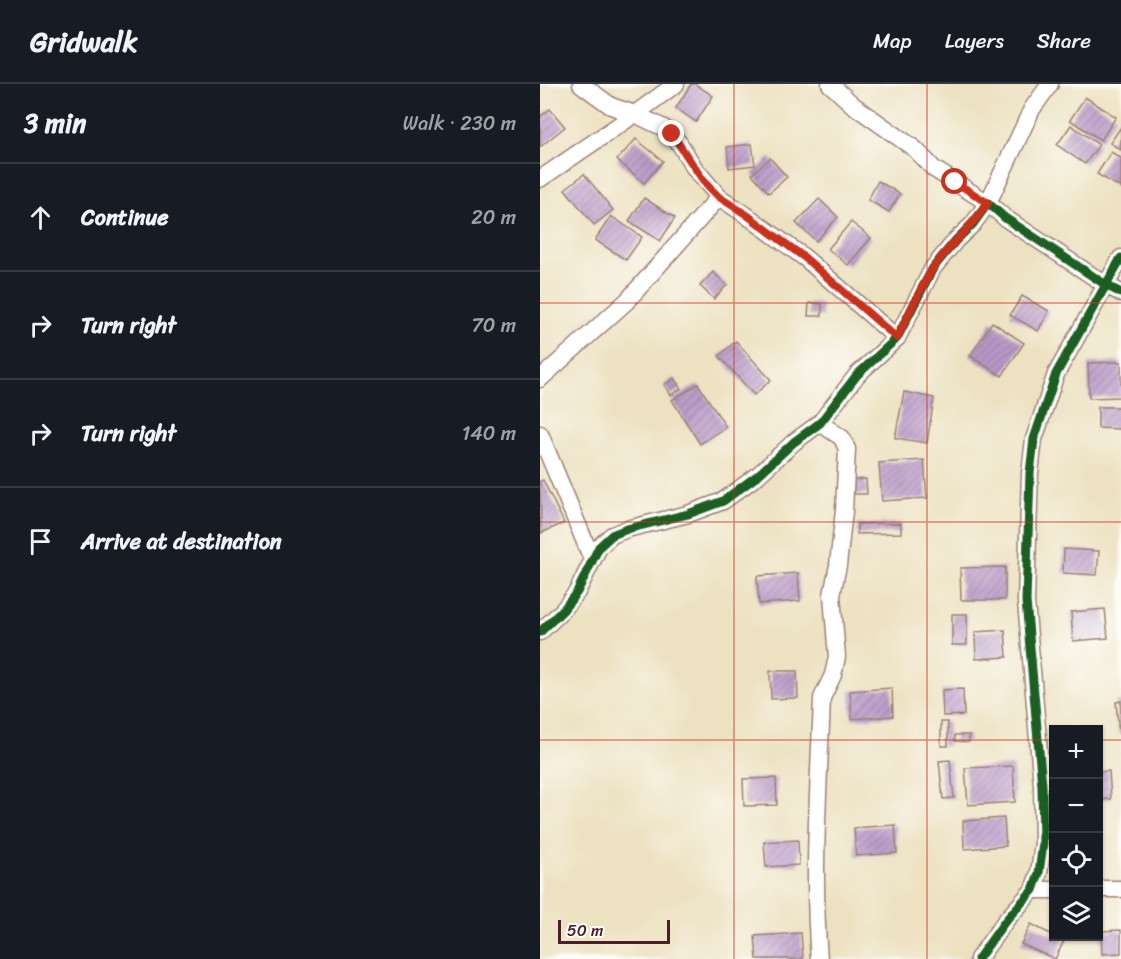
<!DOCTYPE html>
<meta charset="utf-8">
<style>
:root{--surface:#171b24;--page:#20242c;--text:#f1f3f6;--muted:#9ea1a6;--line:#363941}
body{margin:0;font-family:Sriracha,sans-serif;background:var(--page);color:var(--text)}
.controls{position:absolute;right:18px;bottom:18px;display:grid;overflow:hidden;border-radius:0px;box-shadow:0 2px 4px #0004}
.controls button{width:54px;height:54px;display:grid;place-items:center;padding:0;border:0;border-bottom:2px solid var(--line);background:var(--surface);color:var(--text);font:30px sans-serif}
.scale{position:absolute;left:18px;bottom:15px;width:112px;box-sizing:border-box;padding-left:6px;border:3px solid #4a1f2b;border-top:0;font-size:16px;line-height:21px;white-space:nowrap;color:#4a1f2b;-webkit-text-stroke:4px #fdfcf7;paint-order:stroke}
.stop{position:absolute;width:18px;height:18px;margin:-14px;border:4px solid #c8321e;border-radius:50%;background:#fff}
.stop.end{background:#c8321e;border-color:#fff;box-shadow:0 2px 6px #0008}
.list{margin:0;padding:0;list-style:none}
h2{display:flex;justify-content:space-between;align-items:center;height:78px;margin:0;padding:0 24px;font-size:26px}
h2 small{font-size:20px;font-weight:400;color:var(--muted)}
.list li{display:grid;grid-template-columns:39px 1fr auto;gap:18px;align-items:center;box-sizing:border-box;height:108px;padding:0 24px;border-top:2px solid var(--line)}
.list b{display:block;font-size:22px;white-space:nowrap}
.list em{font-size:20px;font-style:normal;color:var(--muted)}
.icon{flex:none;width:33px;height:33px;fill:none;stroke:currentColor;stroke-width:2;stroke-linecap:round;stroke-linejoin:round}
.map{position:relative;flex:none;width:581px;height:875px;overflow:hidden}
header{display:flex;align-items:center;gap:36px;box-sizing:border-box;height:84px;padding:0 30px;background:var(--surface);border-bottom:2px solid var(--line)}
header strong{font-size:28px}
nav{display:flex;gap:33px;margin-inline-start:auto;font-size:21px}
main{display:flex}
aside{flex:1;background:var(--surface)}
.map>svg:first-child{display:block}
.building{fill:url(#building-hatch)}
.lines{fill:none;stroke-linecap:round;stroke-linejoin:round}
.minor-casing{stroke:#9b8076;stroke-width:19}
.minor{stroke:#fff;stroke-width:16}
.cycleway-casing{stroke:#fdfcf7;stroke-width:13}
.cycleway{stroke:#1b5e20;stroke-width:9}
.route{stroke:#c8321e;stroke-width:8}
.grid{fill:none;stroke:#c8321e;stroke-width:1.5;stroke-opacity:0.55}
</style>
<header>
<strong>Gridwalk</strong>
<nav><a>Map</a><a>Layers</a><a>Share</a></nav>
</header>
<main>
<aside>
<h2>3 min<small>Walk · 230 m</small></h2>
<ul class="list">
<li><svg class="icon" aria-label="ahead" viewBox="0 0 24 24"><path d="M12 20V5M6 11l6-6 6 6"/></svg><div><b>Continue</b></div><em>20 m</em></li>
<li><svg class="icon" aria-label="right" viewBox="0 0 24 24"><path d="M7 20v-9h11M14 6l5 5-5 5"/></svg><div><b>Turn right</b></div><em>70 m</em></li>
<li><svg class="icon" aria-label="right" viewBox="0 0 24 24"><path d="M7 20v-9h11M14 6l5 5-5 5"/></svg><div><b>Turn right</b></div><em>140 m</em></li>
<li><svg class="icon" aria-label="arrive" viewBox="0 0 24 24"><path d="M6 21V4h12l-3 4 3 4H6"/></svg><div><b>Arrive at destination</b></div></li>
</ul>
</aside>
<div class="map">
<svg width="581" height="875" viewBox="0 0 581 875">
<defs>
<pattern id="building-hatch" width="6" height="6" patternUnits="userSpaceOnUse" patternTransform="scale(1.5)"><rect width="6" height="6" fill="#b898c7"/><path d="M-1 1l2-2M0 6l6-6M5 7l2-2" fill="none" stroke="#987ba2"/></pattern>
</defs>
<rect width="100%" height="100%" fill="#fdfcf7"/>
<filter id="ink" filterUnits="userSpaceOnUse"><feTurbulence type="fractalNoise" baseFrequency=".0167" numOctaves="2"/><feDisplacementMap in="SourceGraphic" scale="12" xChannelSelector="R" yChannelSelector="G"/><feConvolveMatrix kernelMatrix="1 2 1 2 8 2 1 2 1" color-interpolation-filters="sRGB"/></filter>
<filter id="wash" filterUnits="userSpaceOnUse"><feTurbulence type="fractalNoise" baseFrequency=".008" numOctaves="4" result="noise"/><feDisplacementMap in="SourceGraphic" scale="24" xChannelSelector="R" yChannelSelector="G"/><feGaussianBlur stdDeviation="1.35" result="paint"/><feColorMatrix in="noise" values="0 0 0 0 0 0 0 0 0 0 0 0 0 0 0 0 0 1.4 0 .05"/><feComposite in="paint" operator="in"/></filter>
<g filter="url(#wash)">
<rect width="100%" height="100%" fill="#ece1c0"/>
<g id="blocks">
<g class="building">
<path d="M 151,0 L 155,0 L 173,12 L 156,38 L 136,24 Z"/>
<path d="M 545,13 L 576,33 L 561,56 L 530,36 Z"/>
<path d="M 10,25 L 25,43 L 0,63 L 0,33 Z"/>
<path d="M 531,41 L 559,61 L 545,80 L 517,61 Z"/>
<path d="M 581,43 L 581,66 L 570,59 Z"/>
<path d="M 96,55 L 123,77 L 104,99 L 77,76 Z"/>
<path d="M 212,60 L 215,81 L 189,84 L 187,63 Z"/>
<path d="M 571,68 L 581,74 L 581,104 L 557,90 Z"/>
<path d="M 230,74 L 247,93 L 229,109 L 212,90 Z"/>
<path d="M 44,90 L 73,126 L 54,141 L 25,105 Z"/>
<path d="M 338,97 L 360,110 L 349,128 L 328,116 Z"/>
<path d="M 104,114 L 135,134 L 120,157 L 89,137 Z"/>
<path d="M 279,115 L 298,133 L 276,157 L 256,139 Z"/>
<path d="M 71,132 L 102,153 L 86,176 L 55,156 Z"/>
<path d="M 311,138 L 331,154 L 308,181 L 288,165 Z"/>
<path d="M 173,188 L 187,201 L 174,215 L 160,202 Z"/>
<path d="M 482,212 L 509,227 L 498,247 L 470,231 Z"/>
<path d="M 269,219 L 282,220 L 282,232 L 268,232 Z"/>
<path d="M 452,238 L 484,259 L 462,292 L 430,272 Z"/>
<path d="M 196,257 L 231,296 L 214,311 L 179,272 Z"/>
<path d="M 581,278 L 581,313 L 549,314 L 548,279 Z"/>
<path d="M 134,294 L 141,305 L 131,311 L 124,301 Z"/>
<path d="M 158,300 L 186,343 L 160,360 L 132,316 Z"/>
<path d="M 364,308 L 394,314 L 387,359 L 355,354 Z"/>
<path d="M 558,323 L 581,323 L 581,345 L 558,344 Z"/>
<path d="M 384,376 L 387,414 L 342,417 L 339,379 Z"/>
<path d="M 326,395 L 327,410 L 314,410 L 313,396 Z"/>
<path d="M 3,396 L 24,439 L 1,449 L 0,397 Z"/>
<path d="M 361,439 L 361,449 L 317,450 L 317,440 Z"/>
<path d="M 524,465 L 559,467 L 557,491 L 523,489 Z"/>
<path d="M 465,483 L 465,516 L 421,516 L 420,484 Z"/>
<path d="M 258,489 L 260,517 L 219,520 L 217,492 Z"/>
<path d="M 565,525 L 568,554 L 533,557 L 531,528 Z"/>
<rect x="412" y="530" width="15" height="31"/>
<path d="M 465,546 L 467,573 L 436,575 L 435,548 Z"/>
<path d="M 230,587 L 257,587 L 258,614 L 231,615 Z"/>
<path d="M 352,604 L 353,632 L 312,635 L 310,607 Z"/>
<path d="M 423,605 L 424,631 L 403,632 L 402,606 Z"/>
<path d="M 581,617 L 581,650 L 579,650 L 576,618 Z"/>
<rect x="401" y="638" width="7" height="24"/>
<path d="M 415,651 L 429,651 L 429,658 L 415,657 Z"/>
<path d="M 410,676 L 414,714 L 403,715 L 399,677 Z"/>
<path d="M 473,682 L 475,718 L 428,721 L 425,684 Z"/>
<path d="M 569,687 L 571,715 L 558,716 L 558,688 Z"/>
<path d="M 236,694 L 237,721 L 204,722 L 203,695 Z"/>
<path d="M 464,734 L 466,762 L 424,765 L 423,737 Z"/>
<path d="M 355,741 L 357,769 L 316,772 L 314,744 Z"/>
<path d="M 258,756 L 259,781 L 226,783 L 224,758 Z"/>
<path d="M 491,840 L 524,857 L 515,875 L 481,860 Z"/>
<path d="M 581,846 L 581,869 L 562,870 L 561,847 Z"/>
<path d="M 261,849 L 263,875 L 217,875 L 215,852 Z"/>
</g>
</g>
</g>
<g filter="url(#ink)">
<use href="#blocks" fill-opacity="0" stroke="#9b8076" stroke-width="1.5"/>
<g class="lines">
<defs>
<g id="minor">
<path d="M 41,0 L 71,22 L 95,30 L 124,44 L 139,59 L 155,85 L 179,113 L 206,131 L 265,174 L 357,254"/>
<path d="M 290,0 L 313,21 L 375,65 L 394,85 L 448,119 L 492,25 L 510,0"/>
<path d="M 0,95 L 95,30 L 136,0"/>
<path d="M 0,295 L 87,217 L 179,113"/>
<path d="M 0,350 L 52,475"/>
<path d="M 0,548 L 23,526 L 37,508 L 59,463 L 72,451 L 87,445 L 148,430 L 183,417 L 217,392 L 254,358 L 280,339 L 317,291 L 357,254 L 393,184 L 416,156 L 433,140 L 448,119 L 465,134 L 566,201 L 581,209"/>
<path d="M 558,805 L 581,805"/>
<path d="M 493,806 L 514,806"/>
<path d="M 279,875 C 272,789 279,701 282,614 L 293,591 L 297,573 L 292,511 L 298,481 L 304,427 L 307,365 L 302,354 L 280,339"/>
<path d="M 438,875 L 466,836 L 493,806 L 499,789 L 503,759 L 502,702 L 486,517 L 490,389 L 494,355 L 516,290 L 581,174"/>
</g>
</defs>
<use href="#minor" class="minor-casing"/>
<use href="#minor" class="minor"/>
<defs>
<g id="cycleway">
<path d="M 0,548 L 23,526 L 37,508 L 59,463 L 72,451 L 87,445 L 148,430 L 183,417 L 217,392 L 254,358 L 280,339 L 317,291 L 357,254 L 393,184 L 416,156 L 433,140 L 448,119 L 465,134 L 566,201 L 581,209"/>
<path d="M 438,875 L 466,836 L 493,806 L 499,789 L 503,759 L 502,702 L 486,517 L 490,389 L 494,355 L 516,290 L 581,174"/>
</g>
</defs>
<use href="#cycleway" class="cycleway-casing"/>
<use href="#cycleway" class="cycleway"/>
</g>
</g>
<g class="lines" filter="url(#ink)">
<path class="route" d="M 132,50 L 165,99 L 179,113 L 207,131 L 265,174 L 357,254 C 369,231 379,205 394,183 C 410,160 432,142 448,119 L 415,98"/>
</g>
<path class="grid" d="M 194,0 L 194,875M 387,0 L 387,875M 0,219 L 581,219M 0,438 L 581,438M 0,656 L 514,656M 558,656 L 581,656"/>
</svg>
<div class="controls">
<button>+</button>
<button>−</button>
<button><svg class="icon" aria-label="locate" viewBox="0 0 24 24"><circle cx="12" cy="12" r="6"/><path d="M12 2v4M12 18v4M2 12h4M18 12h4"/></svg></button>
<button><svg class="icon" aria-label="layers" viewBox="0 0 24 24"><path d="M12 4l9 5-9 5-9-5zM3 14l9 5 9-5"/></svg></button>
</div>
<div class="scale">50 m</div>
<div class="stop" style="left:415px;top:98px"></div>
<div class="stop end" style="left:132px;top:50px"></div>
</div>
</main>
